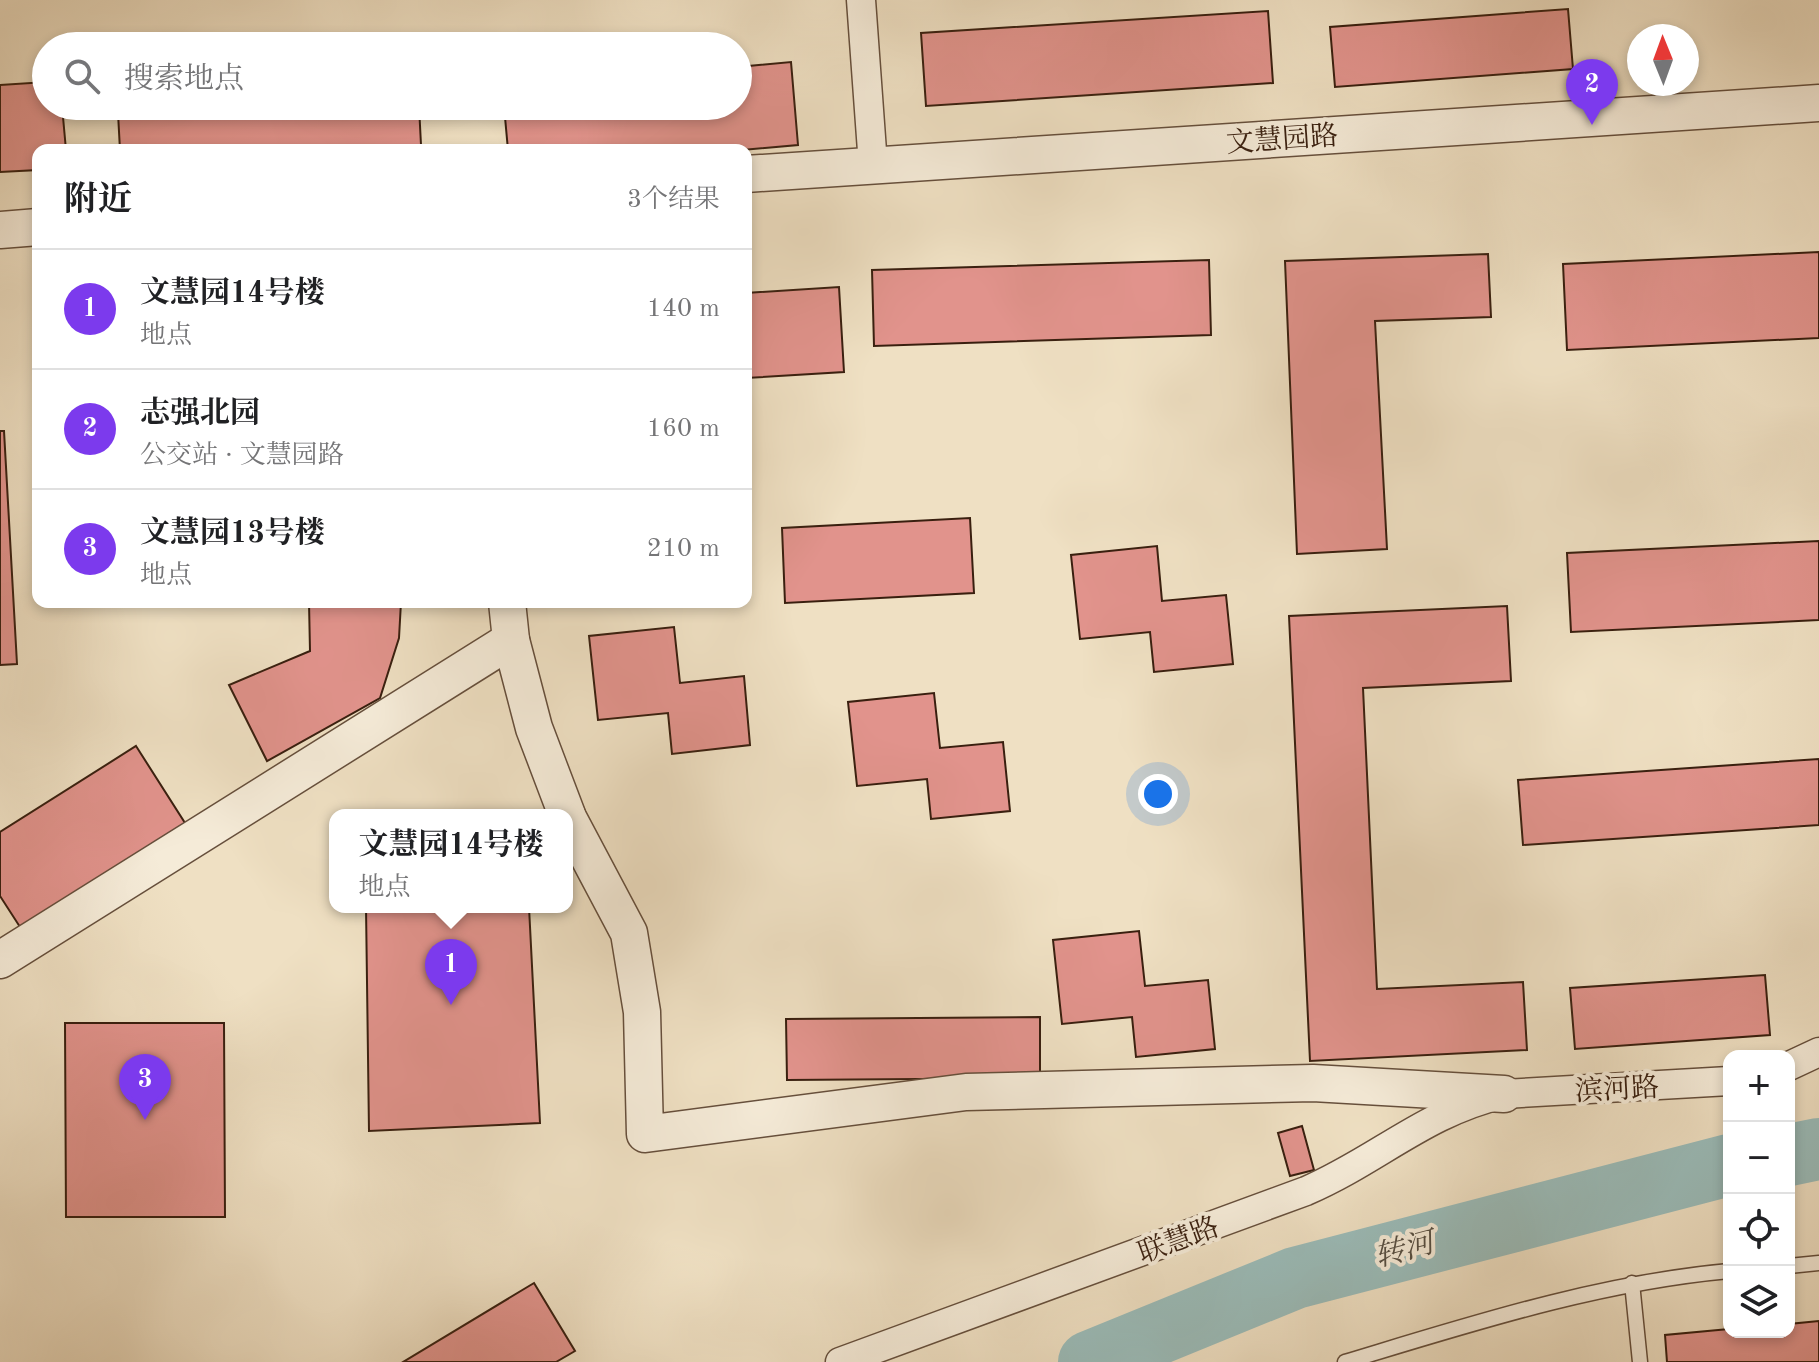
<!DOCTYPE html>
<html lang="zh">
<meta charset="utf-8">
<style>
:root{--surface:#fff;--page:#f2f2f2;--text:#202124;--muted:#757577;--line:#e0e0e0;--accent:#7c3aed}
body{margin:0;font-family:"Old Standard TT","Noto Serif SC",serif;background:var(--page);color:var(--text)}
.controls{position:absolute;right:24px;bottom:24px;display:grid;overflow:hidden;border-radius:16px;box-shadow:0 4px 12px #0003}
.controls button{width:72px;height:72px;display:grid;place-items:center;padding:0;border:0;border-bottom:2px solid var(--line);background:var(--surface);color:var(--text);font:40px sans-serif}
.compass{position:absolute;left:1627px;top:24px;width:72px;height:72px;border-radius:50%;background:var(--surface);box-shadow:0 4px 12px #0003;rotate:359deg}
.you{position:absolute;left:1158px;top:794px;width:28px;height:28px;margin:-20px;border:6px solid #fff;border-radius:50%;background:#1a73e8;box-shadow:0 0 0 12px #1a73e833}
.badge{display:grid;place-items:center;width:52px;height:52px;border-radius:50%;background:var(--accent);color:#fff;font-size:26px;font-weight:700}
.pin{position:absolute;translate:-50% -66px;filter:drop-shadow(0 2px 4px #0008)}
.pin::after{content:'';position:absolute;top:42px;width:28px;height:24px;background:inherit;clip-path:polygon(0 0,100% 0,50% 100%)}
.popup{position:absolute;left:329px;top:809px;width:244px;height:104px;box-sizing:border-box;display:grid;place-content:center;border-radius:16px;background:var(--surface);filter:drop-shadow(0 2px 6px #0005);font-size:26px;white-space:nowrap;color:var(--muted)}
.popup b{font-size:30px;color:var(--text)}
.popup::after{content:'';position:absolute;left:50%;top:100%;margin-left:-16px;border:16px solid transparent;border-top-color:var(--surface)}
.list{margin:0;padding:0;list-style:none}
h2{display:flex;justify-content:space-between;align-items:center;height:104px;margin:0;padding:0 32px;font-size:34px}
h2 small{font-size:26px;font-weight:400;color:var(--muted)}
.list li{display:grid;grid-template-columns:52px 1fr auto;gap:24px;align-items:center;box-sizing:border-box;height:120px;padding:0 32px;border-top:2px solid var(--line)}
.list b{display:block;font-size:30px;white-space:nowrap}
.list p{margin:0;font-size:26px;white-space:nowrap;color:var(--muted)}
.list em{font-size:26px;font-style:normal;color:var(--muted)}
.icon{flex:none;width:44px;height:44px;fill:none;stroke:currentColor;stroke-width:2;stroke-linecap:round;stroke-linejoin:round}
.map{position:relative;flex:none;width:1819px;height:1362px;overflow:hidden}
.search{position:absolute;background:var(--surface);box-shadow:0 4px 12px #0003;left:32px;top:32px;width:720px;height:88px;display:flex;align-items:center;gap:20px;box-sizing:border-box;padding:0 28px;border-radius:44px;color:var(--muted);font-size:30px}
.panel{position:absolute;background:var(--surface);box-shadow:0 4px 12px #0003;left:32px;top:144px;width:720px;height:464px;border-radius:16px}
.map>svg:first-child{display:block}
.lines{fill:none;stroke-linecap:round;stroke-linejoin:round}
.river{stroke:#9bbcb9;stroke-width:62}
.building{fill:#e1938c;stroke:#391f0f;stroke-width:2}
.service-casing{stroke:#664f3c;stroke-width:17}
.minor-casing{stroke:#664f3c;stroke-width:31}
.tertiary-casing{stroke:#664f3c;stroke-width:39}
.service{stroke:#f5ebd8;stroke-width:14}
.minor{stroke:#f5ebd8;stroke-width:28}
.tertiary{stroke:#f5ebd8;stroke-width:36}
.labels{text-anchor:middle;stroke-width:8;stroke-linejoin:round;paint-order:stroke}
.street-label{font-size:28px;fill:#391f0f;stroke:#f5ebd8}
.water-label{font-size:30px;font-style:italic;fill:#564e42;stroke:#f5ebd8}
</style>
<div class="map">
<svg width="1819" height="1362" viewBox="0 0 1819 1362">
<rect width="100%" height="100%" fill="#efe0c3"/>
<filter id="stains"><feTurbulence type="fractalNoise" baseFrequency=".0025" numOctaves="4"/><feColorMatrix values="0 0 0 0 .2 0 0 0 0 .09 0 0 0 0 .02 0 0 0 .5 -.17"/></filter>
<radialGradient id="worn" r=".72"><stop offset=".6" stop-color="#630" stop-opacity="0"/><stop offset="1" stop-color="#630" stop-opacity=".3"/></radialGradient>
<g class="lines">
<g class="river">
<path d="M 1789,1155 L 1819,1149"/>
<path d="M 1089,1362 L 1295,1278 L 1729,1165"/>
</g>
</g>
<g class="building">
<path d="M 1568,9 L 1573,69 L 1335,87 L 1330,27 Z"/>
<path d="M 1268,11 L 1273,83 L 926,106 L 921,33 Z"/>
<path d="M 791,62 L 798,145 L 742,150 L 508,150 L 504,106 L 738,106 L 738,67 Z"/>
<path d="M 46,82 L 46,106 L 62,106 L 66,150 L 38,150 L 38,170 L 0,172 L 0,85 Z"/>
<path d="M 243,106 L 419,106 L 421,145 L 318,150 L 120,150 L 118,113 Z"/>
<path d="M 1819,252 L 1819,338 L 1567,350 L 1563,264 Z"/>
<path d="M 1488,254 L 1491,317 L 1375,321 L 1387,549 L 1297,554 L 1285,261 Z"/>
<path d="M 1209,260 L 1211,335 L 874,346 L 872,270 Z"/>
<path d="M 839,287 L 844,372 L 746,378 L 746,293 Z"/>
<path d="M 0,431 L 4,431 L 17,664 L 0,665 Z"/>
<path d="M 970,518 L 974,593 L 785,603 L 782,528 Z"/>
<path d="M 1819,541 L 1819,620 L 1571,632 L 1567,553 Z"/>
<path d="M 1157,546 L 1162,601 L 1226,595 L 1233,664 L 1154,672 L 1150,632 L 1080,639 L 1071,555 Z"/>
<path d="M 309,602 L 401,602 L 399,638 L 380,698 L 267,761 L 229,685 L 310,651 Z"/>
<path d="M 1507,606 L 1511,681 L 1363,688 L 1377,989 L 1523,982 L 1527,1050 L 1310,1061 L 1289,616 Z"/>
<path d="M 674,627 L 680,683 L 744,676 L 750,745 L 672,754 L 668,713 L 598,720 L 589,636 Z"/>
<path d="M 934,693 L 940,748 L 1003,742 L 1010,811 L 931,819 L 927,779 L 857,786 L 848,702 Z"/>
<path d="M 136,746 L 185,823 L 20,927 L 0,896 L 0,832 Z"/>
<path d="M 1819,759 L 1819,825 L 1523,845 L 1518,780 Z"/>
<path d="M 366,907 L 529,907 L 540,1123 L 369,1131 Z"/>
<path d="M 1139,931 L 1145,986 L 1208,980 L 1215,1049 L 1136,1057 L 1132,1017 L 1062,1024 L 1053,940 Z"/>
<path d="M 1765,975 L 1770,1035 L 1575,1049 L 1570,988 Z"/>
<path d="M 1040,1017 L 1040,1078 L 787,1080 L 786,1019 Z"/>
<path d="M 65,1023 L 224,1023 L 225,1217 L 66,1217 Z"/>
<path d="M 1302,1126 L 1314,1170 L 1290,1176 L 1278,1133 Z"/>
<path d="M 534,1283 L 575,1351 L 556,1362 L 403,1362 Z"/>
<path d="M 1819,1321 L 1819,1362 L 1667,1362 L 1665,1335 L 1729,1329 L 1789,1332 L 1789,1324 Z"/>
</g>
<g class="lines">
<defs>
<g id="service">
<path d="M 1789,1266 L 1819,1263"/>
<path d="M 1632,1283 L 1640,1362"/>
<path d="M 1345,1362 C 1471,1324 1597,1283 1729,1271"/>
</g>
<g id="minor">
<path d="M 861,0 L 873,165"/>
<path d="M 1789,1066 L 1819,1052"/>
<path d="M 840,1362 L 1306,1191 C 1378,1160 1425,1112 1504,1094 L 1729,1081"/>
</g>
<g id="tertiary">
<path d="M 746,174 L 1819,103"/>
<path d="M 0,230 L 38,227"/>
<path d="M 511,640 L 534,728 L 567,815"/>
<path d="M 567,816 L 629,933 L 642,1012 L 645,1134 L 966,1092 L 1313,1083 L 1504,1094"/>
<path d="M 0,960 L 511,640 L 507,602"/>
</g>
</defs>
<use href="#service" class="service-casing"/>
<use href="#minor" class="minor-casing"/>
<use href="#tertiary" class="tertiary-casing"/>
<use href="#service" class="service"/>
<use href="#minor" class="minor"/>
<use href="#tertiary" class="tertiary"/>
</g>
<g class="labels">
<g class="street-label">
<text transform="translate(1282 138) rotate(-4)" y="10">文慧园路</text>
<text transform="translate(1617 1088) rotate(-3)" y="10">滨河路</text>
<text transform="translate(1178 1239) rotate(-20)" y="10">联慧路</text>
</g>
<g class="water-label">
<text transform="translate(1404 1249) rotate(-15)" y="10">转河</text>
</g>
</g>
<rect width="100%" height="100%" filter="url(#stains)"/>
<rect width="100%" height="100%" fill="url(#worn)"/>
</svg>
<div class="controls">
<button>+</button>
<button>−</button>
<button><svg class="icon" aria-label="locate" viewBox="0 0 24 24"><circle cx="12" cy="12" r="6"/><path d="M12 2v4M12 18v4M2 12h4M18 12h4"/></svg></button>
<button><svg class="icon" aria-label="layers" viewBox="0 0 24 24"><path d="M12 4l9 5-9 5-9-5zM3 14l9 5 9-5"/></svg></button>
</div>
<svg class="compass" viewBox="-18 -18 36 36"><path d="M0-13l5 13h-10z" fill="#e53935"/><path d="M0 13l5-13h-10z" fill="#757577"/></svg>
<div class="you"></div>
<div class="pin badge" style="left:451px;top:1005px">1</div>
<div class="popup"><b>文慧园14号楼</b>地点</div>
<div class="pin badge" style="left:1592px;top:125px">2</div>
<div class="pin badge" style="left:145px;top:1120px">3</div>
<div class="search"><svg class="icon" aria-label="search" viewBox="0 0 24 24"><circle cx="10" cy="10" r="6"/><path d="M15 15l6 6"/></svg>搜索地点</div>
<section class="panel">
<h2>附近<small>3个结果</small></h2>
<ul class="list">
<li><span class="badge">1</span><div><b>文慧园14号楼</b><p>地点</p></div><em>140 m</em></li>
<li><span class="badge">2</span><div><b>志强北园</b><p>公交站 · 文慧园路</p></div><em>160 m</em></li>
<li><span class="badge">3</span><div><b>文慧园13号楼</b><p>地点</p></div><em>210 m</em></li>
</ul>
</section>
</div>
